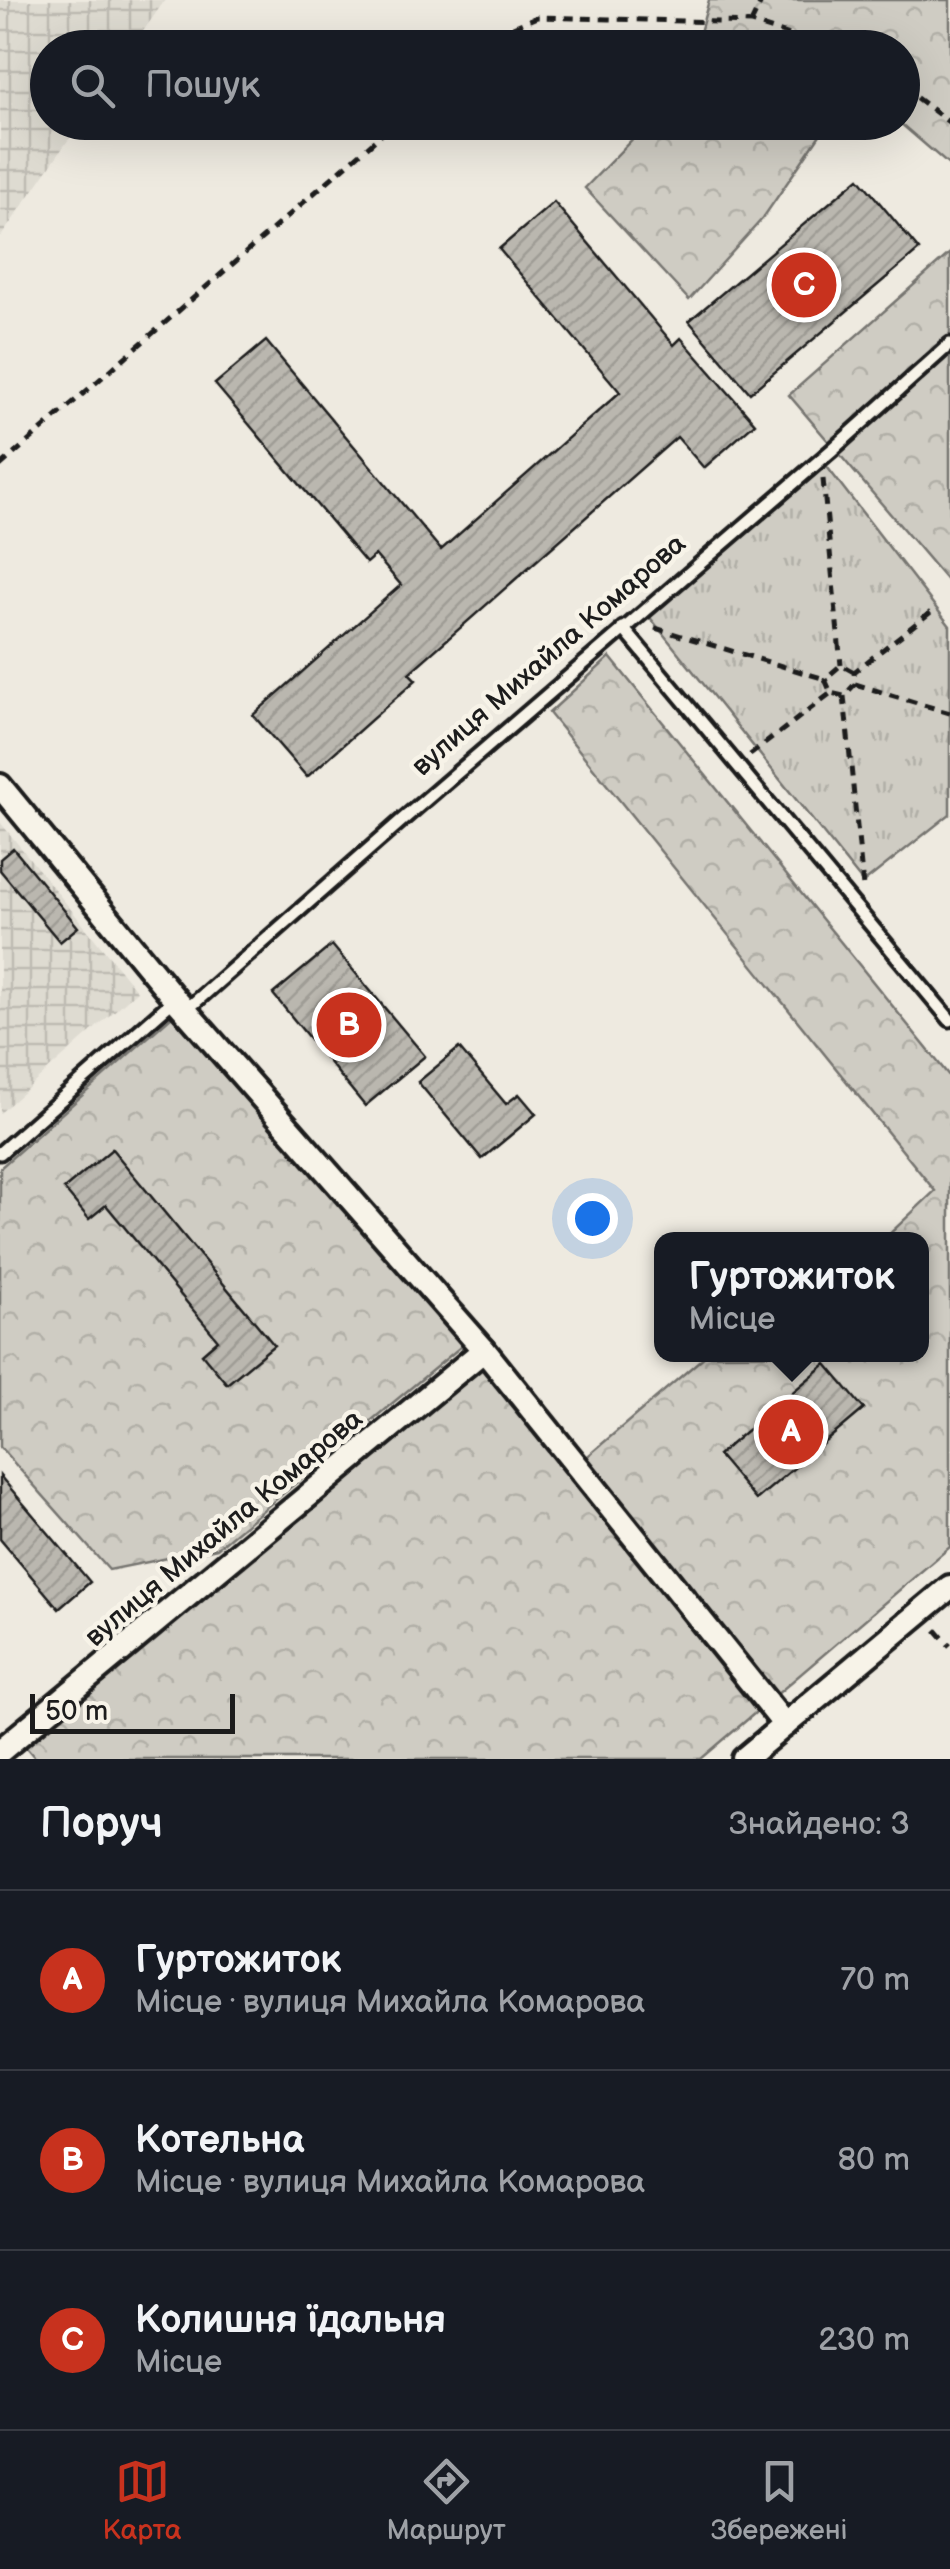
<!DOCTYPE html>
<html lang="uk">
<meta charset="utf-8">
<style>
:root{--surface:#171b24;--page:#242831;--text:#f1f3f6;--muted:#9ea1a6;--line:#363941;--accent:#c8321e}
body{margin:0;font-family:"Balsamiq Sans",sans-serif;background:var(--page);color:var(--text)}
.scale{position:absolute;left:30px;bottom:25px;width:205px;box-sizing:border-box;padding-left:10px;border:5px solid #1c1c1c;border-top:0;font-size:28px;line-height:35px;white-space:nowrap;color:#1c1c1c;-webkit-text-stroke:8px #f7f3e8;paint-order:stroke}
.you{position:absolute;left:592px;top:1218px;width:35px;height:35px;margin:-25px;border:8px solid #fff;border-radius:50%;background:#1a73e8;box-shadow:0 0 0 15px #1a73e833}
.badge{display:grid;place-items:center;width:65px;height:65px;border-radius:50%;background:var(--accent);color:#fff;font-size:32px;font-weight:700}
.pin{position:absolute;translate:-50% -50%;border:5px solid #fff;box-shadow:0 2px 10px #0006}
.popup{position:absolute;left:654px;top:1232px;width:275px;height:130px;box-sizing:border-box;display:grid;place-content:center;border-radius:20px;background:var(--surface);filter:drop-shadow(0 2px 8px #0005);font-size:32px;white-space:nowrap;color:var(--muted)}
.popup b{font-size:38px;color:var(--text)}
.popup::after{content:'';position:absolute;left:50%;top:100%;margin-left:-20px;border:20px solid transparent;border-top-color:var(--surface)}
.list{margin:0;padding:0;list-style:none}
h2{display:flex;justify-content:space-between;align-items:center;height:130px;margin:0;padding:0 40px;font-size:42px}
h2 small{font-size:32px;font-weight:400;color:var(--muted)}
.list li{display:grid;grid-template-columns:65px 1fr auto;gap:30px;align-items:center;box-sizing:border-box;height:180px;padding:0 40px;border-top:2px solid var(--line)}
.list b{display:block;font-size:38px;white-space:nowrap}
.list p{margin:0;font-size:32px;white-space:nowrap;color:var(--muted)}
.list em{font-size:32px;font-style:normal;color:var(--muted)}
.icon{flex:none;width:55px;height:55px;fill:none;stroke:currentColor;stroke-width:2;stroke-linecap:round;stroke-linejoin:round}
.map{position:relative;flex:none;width:950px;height:1759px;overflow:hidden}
.search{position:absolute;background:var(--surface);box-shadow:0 10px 40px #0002;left:30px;right:30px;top:30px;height:110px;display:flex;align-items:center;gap:25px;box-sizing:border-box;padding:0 35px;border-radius:55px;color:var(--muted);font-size:38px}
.sheet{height:670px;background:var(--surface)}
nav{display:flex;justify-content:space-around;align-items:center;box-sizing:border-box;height:140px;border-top:2px solid var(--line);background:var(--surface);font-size:28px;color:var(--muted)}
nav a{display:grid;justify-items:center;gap:5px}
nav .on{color:var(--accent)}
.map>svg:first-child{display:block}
.industrial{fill:url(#industrial-grid)}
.grass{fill:url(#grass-tufts);stroke:#767470;stroke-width:2.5}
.forest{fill:url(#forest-crowns);stroke:#767470;stroke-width:2.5}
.building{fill:url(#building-hatch);stroke:#1c1c1c;stroke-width:2.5}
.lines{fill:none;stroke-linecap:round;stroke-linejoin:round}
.lane-casing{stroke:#1c1c1c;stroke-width:19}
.street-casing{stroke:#1c1c1c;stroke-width:30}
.path{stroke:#1c1c1c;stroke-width:5;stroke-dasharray:10 8;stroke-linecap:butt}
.lane{stroke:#f7f3e8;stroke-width:11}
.street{stroke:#f7f3e8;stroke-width:22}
.labels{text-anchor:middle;stroke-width:9;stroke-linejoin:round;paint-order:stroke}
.street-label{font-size:28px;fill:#1c1c1c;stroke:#f7f3e8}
</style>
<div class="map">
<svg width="950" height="1759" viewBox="0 0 950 1759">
<defs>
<pattern id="industrial-grid" width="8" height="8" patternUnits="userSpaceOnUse" patternTransform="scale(2.5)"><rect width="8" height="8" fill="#dedbd1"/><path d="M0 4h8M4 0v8" fill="none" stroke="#bebbb3"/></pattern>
<pattern id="grass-tufts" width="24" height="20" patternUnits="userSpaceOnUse" patternTransform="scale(2.5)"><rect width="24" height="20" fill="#cfccc3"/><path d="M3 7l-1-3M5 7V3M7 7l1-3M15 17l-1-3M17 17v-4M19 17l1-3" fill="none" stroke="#b1afa7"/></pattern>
<pattern id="forest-crowns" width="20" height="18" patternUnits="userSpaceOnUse" patternTransform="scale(2.5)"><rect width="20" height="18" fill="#cfccc3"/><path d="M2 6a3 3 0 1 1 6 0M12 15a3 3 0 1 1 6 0" fill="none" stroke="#b1afa7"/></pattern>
<pattern id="building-hatch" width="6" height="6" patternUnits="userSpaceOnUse" patternTransform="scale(2.5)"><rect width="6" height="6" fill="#bab7af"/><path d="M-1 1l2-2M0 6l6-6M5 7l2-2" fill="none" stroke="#9f9d96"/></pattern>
</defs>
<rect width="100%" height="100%" fill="#eeeae0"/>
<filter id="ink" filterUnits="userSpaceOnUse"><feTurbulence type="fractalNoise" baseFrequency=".01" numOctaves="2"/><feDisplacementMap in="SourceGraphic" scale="20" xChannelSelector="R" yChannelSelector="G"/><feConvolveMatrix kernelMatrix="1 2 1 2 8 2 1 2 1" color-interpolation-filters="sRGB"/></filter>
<g filter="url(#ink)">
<g class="industrial">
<path d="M 0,0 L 165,0 L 132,47 L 48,48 L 48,122 L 80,123 L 0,238 Z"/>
<path d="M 0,822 L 137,991 L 0,1113 Z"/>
</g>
<path class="grass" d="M 821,459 L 950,626 L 950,814 L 863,883 L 644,610 Z"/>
<g class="forest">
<path d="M 709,0 L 950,0 L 950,166 L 900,123 L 902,122 L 902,48 L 696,47 Z"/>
<path d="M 648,123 L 828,123 L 763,218 L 689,300 L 585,188 Z"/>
<path d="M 950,253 L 950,584 L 789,395 Z"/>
<path d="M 610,657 L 950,1077 L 950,1547 L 701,1759 L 36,1759 L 24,1745 L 478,1365 L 568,1473 L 706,1355 L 921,1354 L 921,1240 L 884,1239 L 935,1191 L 549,713 Z"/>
<path d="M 172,1016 L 464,1344 L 217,1548 L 109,1570 L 0,1447 L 0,1168 Z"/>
</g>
<g class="building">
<path d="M 859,178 L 919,250 L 750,393 L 689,321 Z"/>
<path d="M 554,202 L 674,345 L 681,338 L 755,423 L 704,468 L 677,437 L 409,673 L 416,680 L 307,777 L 253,715 L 401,585 L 375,555 L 366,563 L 215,384 L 266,341 L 441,550 L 620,392 L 499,249 Z"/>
<path d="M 13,848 L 78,927 L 60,942 L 0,870 L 0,859 Z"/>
<path d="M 332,945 L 425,1056 L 365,1106 L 273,994 Z"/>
<path d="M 459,1048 L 506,1104 L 519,1094 L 536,1114 L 482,1159 L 418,1082 Z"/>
<path d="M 112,1149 L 274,1345 L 227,1384 L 202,1354 L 218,1340 L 106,1205 L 89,1219 L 64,1189 Z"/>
<path d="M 826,1364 L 864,1409 L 756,1500 L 718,1455 Z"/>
<path d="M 0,1476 L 90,1582 L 59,1609 L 0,1539 Z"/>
</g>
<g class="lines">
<defs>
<g id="lane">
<path d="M 623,628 L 950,1020"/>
<path d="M 185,1011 L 401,821 L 832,450 L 950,344"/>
<path d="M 0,1153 L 175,999"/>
</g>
<g id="street">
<path d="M 0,786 L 175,999 L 484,1350 L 785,1725"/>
<path d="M 0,1751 L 484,1350"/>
<path d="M 744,1759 L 950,1587"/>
</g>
</defs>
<use href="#lane" class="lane-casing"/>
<use href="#street" class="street-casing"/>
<g class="path">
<path d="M 751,23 L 762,0"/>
<path d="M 484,48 L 503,31 L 537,17 L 751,23 L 833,48"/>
<path d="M 902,87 L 950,123"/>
<path d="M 0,466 L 396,122"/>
<path d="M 823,479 L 841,665"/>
<path d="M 655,628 L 825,679"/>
<path d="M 854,672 L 841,665 L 825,679 L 831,693 L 844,696 L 855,684 L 854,672 L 936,608"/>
<path d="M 855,684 L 950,713"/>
<path d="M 844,696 L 863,887"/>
<path d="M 750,755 L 831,693"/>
<path d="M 936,1630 L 950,1646"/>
</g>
<use href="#lane" class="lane"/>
<use href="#street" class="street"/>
</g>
</g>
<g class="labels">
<g class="street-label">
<text transform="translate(548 654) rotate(-41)" y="10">вулиця Михайла Комарова</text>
<text transform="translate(223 1527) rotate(-40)" y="10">вулиця Михайла Комарова</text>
</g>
</g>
</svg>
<div class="scale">50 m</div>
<div class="you"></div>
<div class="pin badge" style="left:791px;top:1432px">A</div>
<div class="popup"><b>Гуртожиток</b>Місце</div>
<div class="pin badge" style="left:349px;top:1025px">B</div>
<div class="pin badge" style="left:804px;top:285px">C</div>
<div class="search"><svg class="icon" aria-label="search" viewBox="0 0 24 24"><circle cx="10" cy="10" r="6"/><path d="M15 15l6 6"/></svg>Пошук</div>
</div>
<section class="sheet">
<h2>Поруч<small>Знайдено: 3</small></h2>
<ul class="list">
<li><span class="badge">A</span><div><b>Гуртожиток</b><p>Місце · вулиця Михайла Комарова</p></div><em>70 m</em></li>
<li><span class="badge">B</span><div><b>Котельна</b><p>Місце · вулиця Михайла Комарова</p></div><em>80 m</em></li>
<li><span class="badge">C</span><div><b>Колишня їдальня</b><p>Місце</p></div><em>230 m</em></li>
</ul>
</section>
<nav>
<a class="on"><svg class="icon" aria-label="map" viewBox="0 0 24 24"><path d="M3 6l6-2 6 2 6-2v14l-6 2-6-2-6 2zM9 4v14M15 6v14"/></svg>Карта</a>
<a><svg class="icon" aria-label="directions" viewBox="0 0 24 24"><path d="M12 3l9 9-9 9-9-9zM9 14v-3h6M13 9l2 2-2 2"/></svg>Маршрут</a>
<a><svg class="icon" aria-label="saved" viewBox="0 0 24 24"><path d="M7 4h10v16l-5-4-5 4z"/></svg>Збережені</a>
</nav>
